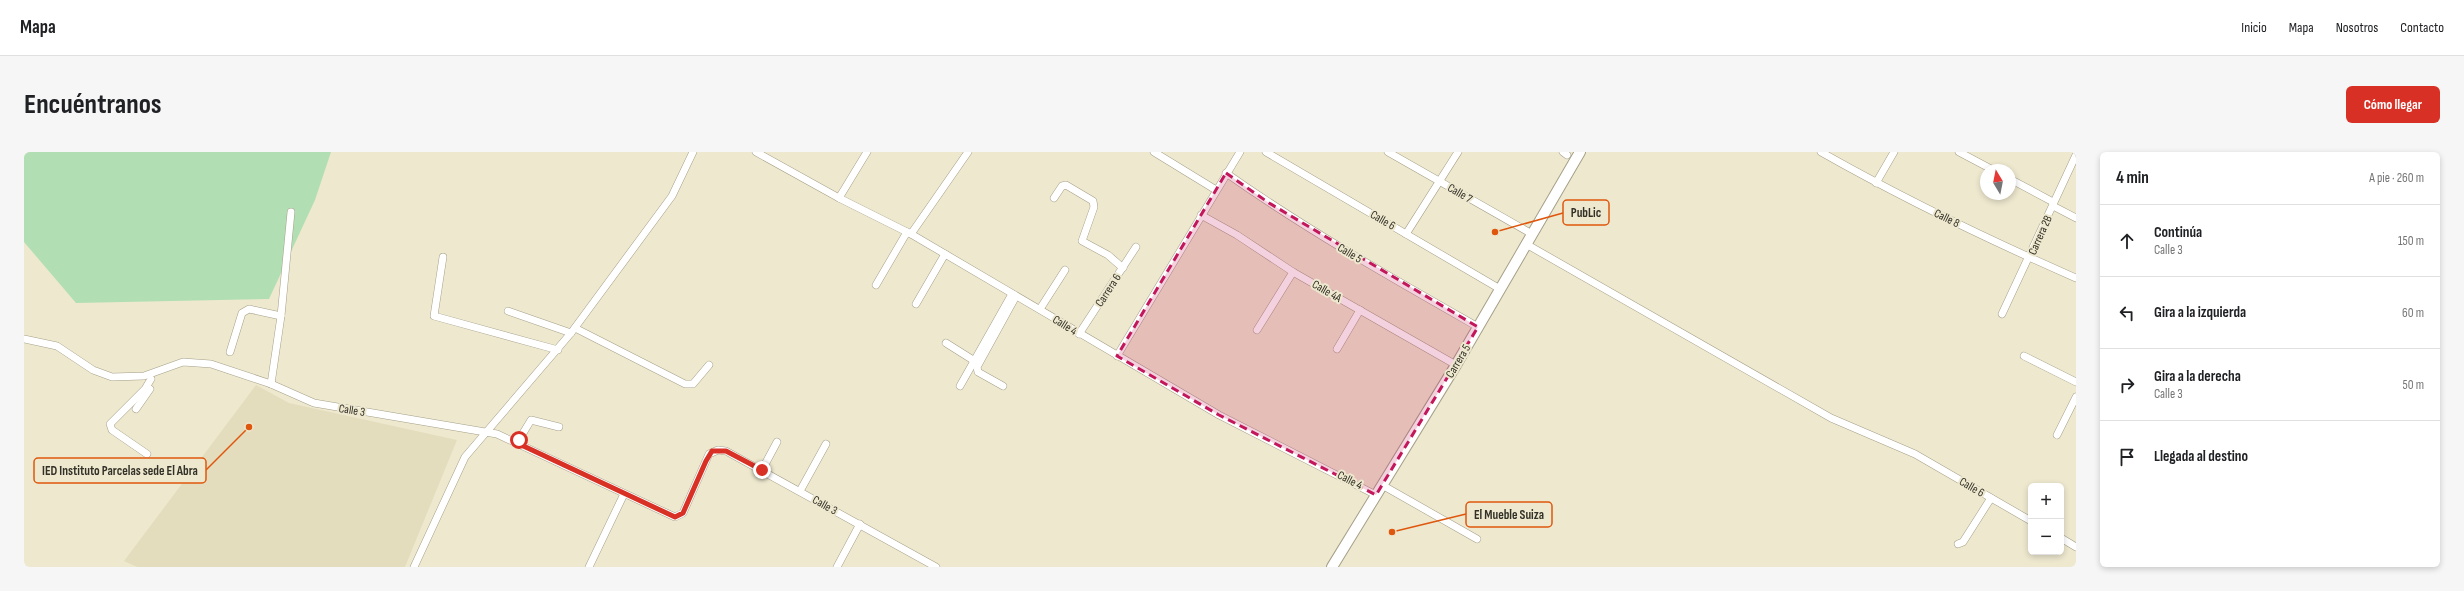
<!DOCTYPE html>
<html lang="es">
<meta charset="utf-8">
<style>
:root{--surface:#fff;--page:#f6f6f6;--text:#202124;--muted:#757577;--line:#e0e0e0;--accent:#d93025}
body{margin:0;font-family:"Sofia Sans Condensed",sans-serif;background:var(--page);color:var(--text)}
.controls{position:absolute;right:12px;bottom:12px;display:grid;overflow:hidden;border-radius:6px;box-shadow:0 2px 6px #0003}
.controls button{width:36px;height:36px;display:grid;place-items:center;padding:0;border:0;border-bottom:1px solid var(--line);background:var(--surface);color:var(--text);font:20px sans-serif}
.compass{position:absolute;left:1956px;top:12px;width:36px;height:36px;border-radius:50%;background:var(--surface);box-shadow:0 2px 6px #0003;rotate:350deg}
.stop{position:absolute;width:12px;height:12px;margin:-9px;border:3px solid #d93025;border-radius:50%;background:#fff}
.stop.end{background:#d93025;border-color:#fff;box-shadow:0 1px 4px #0008}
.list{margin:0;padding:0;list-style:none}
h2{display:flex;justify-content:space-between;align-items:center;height:52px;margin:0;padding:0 16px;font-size:17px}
h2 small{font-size:13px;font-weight:400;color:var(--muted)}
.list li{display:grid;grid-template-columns:26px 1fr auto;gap:12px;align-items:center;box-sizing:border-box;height:72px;padding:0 16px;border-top:1px solid var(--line)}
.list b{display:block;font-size:15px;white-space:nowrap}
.list p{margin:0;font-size:13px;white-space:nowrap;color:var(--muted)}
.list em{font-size:13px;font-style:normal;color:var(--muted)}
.icon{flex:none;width:22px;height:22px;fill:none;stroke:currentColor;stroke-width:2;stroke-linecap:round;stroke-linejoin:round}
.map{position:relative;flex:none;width:2052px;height:415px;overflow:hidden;border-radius:6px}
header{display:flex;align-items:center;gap:24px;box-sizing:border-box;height:56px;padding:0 20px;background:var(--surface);border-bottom:1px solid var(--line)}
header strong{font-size:19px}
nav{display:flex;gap:22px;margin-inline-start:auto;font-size:14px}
.intro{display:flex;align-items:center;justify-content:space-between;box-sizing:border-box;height:96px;padding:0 24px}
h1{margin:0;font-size:28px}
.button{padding:10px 18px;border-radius:6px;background:var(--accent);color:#fff;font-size:14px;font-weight:700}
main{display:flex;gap:24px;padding:0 24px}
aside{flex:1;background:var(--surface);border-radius:6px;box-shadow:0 2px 6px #0003}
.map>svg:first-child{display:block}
.built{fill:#e4ddbd}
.green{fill:#b1dfb3}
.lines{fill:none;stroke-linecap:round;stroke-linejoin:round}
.street-casing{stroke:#a5a088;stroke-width:8}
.secondary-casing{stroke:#a5a088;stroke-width:12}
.street{stroke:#fff;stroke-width:7}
.secondary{stroke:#fff;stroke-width:10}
.route{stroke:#d93025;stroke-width:5}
.marked{fill:#c2185b;fill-opacity:0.2;stroke:#c2185b;stroke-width:3;stroke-dasharray:8 5;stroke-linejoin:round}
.labels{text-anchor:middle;stroke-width:4;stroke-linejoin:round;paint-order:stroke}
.street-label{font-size:12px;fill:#333127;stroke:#eee8cf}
.leader{fill:none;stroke:#df570d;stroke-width:1.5}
.callout-dot{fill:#df570d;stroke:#eee8cf;stroke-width:1.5}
.callout{fill:#eee8cf;stroke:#df570d;stroke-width:1.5}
.callout-label{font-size:13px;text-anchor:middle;font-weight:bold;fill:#333127}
</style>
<header>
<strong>Mapa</strong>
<nav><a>Inicio</a><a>Mapa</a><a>Nosotros</a><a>Contacto</a></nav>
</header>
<div class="intro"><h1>Encuéntranos</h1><a class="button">Cómo llegar</a></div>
<main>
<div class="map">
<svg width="2052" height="415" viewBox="0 0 2052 415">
<rect width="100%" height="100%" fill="#eee8cf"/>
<path class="built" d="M 232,233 L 265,251 L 433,288 L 381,415 L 113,415 L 100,409 Z"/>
<path class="green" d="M 0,0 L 307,0 L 291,48 L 245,147 L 52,151 L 0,90 Z"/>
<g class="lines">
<defs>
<g id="street">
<path d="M 732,0 L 815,46 L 887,82 L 1195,263 L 1352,343"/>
<path d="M 1130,0 L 1192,38"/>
<path d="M 1242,0 L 1476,137"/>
<path d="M 1364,0 L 1508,82"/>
<path d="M 1539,0 L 1543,3"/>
<path d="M 1797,0 C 1880,47 1965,88 2052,126"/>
<path d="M 1935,0 L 1969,18"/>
<path d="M 1202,21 C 1283,78 1368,126 1454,175"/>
<path d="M 1986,27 L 2029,50"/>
<path d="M 1852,31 L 1870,0"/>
<path d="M 815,46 L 843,0"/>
<path d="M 1030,46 L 1038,34 L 1042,33 L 1069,49 L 1070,55 L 1058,89 L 1084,103 L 1099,116"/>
<path d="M 2029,54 L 2052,66"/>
<path d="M 1177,63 L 1213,83 L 1269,120 L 1432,213"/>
<path d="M 887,82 L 944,0"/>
<path d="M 1382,82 L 1434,0"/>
<path d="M 1502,92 L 1807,266 L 1891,302 L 2007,369"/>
<path d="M 419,105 L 410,164 L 534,198"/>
<path d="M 852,133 L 883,80"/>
<path d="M 892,152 L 921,102"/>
<path d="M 1016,157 L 1041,118"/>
<path d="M 484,159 L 547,181"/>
<path d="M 1978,162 L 2052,3"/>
<path d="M 551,176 L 661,232 L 669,232 L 685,213"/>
<path d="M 1233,178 L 1269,120"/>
<path d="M 1055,182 L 1112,95"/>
<path d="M 0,187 L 33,194 L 69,218 L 88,225 L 120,224 L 159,210 L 187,212 L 247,232 L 290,251 L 473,282 L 651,365 L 659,361 L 685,302 L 694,298 L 702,299 L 912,415"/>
<path d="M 922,191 L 949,208"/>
<path d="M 1313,197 L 1336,158"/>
<path d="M 206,200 L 218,161 L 225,157 L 257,164"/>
<path d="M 1093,204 L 1216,0"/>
<path d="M 2000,204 L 2052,230"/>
<path d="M 247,232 L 257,164 L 267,60"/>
<path d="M 936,234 L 988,142"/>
<path d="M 979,234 L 954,220 L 953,215 L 992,144"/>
<path d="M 112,257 L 126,237"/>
<path d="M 2033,283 L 2052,245"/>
<path d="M 493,291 L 507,268 L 535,275"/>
<path d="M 123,302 L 88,278 L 86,272 L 121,237 L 127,227"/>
<path d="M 738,318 L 753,290"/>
<path d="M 1358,333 L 1453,387"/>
<path d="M 776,339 L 802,292"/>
<path d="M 2037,386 L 2052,395"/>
<path d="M 1934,392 L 1939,390 L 1967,346"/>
<path d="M 390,415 L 441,305 L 547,181 L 648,44 L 669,0"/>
<path d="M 565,415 L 600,342"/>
<path d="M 813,415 L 836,372"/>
</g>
<path id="secondary" d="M 1308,415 L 1432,213 L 1556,0"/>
</defs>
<use href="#street" class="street-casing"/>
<use href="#secondary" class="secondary-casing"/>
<use href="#street" class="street"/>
<use href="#secondary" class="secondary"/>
</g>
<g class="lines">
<path class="route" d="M 495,288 L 493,291 L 651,365 L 659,361 L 682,309 L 688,299 L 702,299 L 738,318"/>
</g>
<path class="marked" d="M 1202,21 L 1245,51 L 1454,175 L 1352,343 L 1195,263 L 1093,204 Z"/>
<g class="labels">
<g class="street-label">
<text transform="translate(1436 41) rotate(30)" y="4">Calle 7</text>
<text transform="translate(1923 66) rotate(26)" y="4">Calle 8</text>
<text transform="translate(1359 68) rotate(30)" y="4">Calle 6</text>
<text transform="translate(2016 83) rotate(-66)" y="4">Carrera 2B</text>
<text transform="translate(1326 101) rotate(31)" y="4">Calle 5</text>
<text transform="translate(1084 138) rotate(-57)" y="4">Carrera 6</text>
<text transform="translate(1303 139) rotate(30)" y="4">Calle 4A</text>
<text transform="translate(1041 173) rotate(32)" y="4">Calle 4</text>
<text transform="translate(1434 209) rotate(-59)" y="4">Carrera 5</text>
<text transform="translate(328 258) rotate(9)" y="4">Calle 3</text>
<text transform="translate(1326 328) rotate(27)" y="4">Calle 4</text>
<text transform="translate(1948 335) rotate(30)" y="4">Calle 6</text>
<text transform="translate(801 353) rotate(29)" y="4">Calle 3</text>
</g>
</g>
<path class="leader" d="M1471 80L1539 61M225 275L182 318M1368 380L1442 362"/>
<g class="callout-dot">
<circle cx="1471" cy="80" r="4"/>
<circle cx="225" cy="275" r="4"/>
<circle cx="1368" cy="380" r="4"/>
</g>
<g class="callout">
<rect x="1539" y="48" width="46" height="25" rx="4"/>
<rect x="10" y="306" width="172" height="25" rx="4"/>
<rect x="1442" y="350" width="86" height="25" rx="4"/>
</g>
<g class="callout-label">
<text x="1562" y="65">PubLic</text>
<text x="96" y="323">IED Instituto Parcelas sede El Abra</text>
<text x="1485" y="367">El Mueble Suiza</text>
</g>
</svg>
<div class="controls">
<button>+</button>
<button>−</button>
</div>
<svg class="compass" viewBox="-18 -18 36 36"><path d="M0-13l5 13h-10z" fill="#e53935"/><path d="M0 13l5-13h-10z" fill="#757577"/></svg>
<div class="stop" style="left:495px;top:288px"></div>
<div class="stop end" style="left:738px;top:318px"></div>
</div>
<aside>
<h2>4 min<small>A pie · 260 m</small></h2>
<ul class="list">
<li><svg class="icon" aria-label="ahead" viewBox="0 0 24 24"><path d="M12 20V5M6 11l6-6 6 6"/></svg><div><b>Continúa</b><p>Calle 3</p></div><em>150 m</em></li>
<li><svg class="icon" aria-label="left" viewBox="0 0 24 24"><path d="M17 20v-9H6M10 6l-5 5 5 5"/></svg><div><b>Gira a la izquierda</b></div><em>60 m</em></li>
<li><svg class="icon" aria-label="right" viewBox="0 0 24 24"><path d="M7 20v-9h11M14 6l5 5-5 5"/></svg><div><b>Gira a la derecha</b><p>Calle 3</p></div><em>50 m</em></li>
<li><svg class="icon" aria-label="arrive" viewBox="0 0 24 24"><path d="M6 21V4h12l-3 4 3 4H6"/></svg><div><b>Llegada al destino</b></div></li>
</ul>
</aside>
</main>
